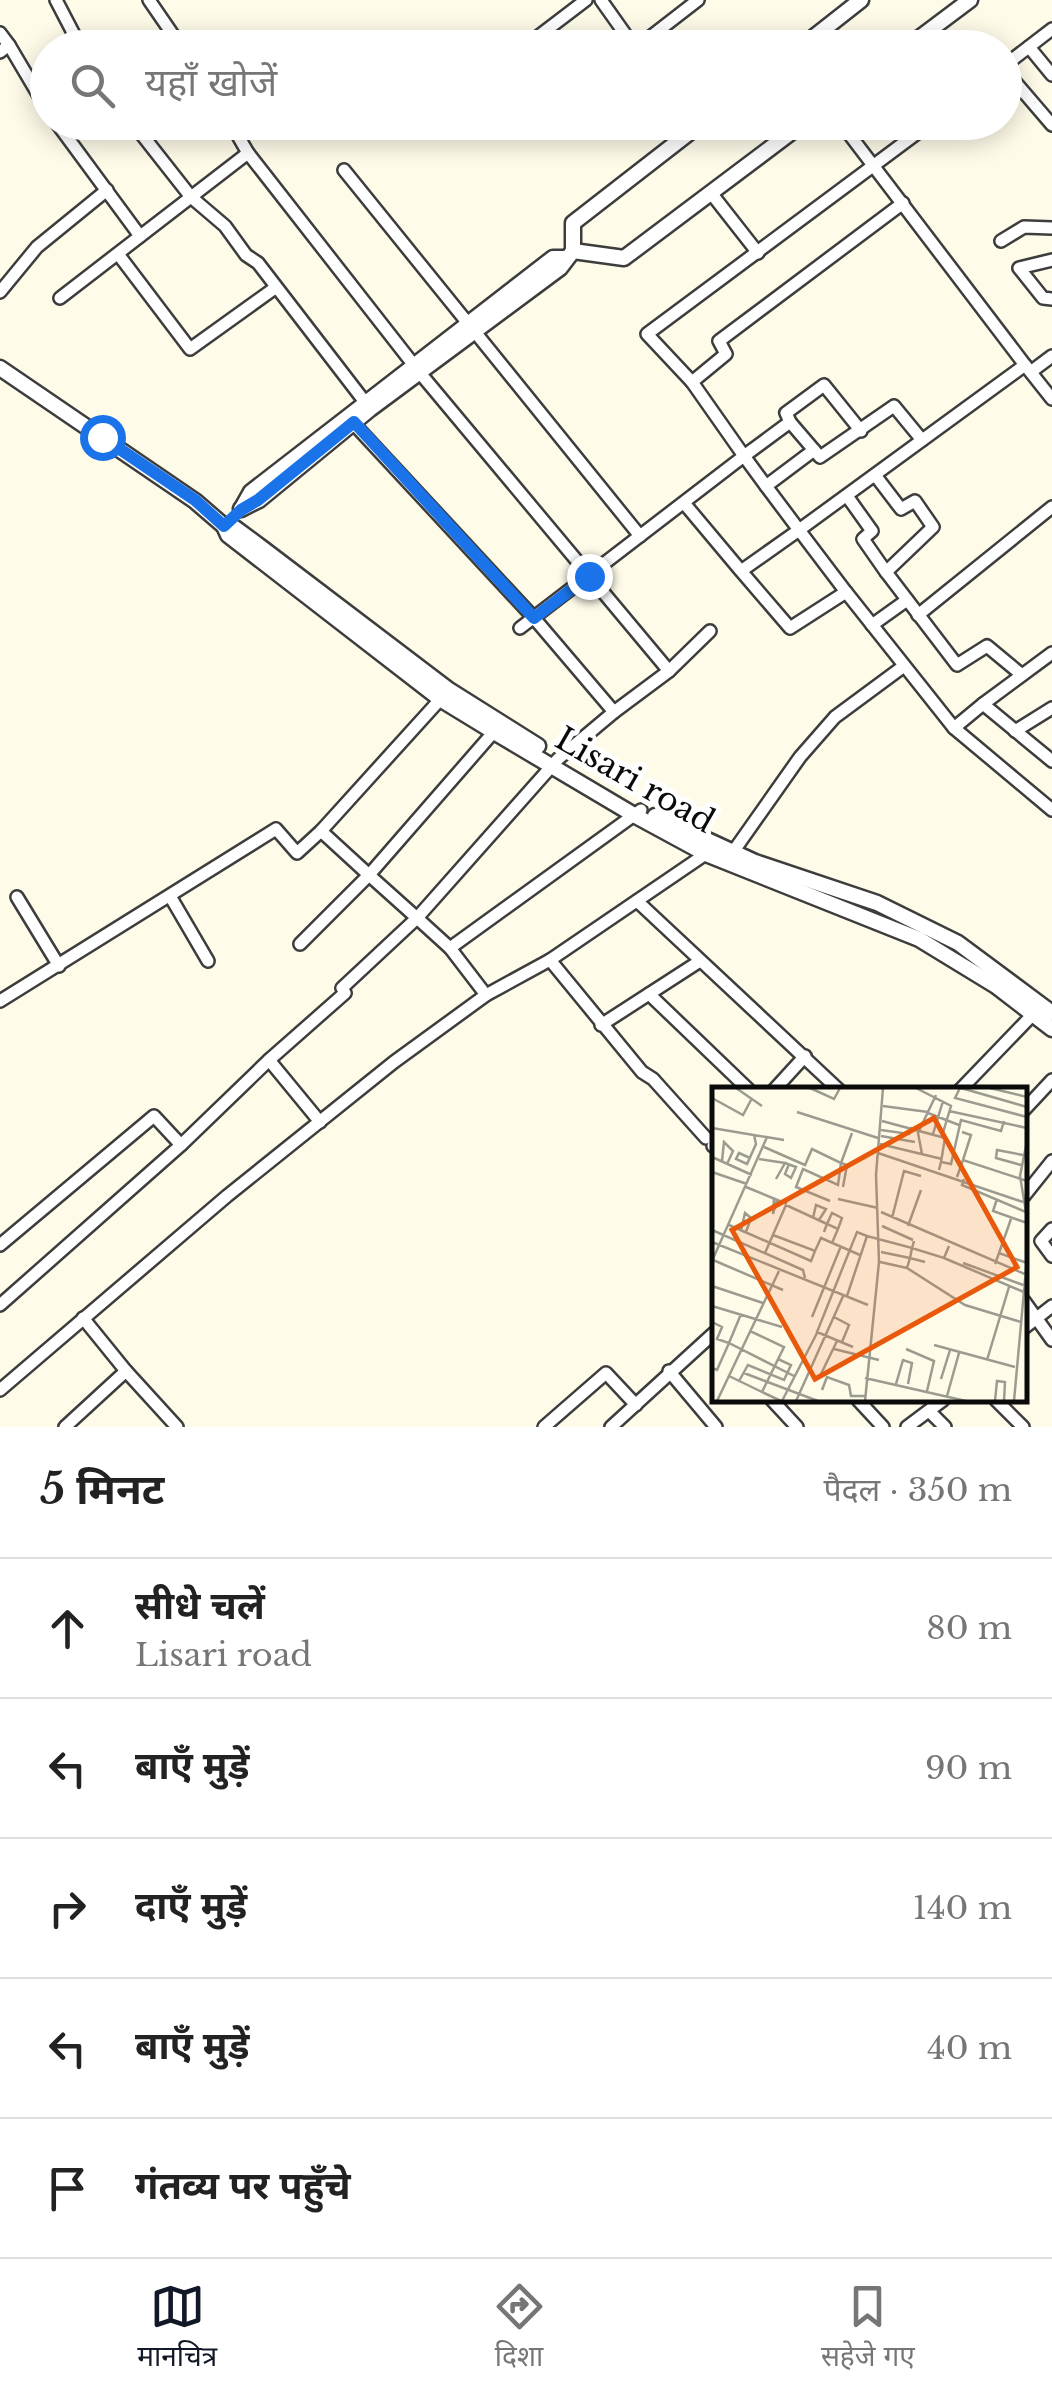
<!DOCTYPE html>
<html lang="hi">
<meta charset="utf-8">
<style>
:root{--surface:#fff;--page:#f6f6f6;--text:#222;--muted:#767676;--line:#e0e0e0;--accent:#111827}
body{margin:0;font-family:"Libre Baskerville","Noto Sans Devanagari",serif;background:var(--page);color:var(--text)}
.stop{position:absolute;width:30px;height:30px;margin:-22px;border:8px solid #1a73e8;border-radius:50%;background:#fff}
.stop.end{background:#1a73e8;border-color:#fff;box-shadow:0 2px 10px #0008}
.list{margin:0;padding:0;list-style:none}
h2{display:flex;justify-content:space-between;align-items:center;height:130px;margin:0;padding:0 40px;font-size:42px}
h2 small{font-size:32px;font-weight:400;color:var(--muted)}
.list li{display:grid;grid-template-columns:65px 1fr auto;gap:30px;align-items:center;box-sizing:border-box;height:140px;padding:0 40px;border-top:2px solid var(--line)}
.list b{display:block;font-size:38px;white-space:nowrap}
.list p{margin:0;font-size:32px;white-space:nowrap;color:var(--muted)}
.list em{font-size:32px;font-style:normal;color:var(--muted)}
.icon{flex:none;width:55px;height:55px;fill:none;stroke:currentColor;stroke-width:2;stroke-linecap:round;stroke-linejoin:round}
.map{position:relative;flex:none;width:1052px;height:1427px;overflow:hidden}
.search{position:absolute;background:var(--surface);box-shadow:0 5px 25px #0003;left:30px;right:30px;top:30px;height:110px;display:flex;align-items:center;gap:25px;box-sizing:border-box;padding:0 35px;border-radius:55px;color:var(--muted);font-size:38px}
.sheet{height:830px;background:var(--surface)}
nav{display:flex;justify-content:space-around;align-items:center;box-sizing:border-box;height:140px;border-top:2px solid var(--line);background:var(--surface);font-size:28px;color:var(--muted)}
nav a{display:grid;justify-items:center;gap:5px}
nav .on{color:var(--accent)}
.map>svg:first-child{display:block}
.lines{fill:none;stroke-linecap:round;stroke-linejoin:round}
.minor-casing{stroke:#3d3d3d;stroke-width:16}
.tertiary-casing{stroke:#3d3d3d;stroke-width:19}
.minor{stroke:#fff;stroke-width:11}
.tertiary{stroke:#fff;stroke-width:14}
.route{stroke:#1a73e8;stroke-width:12}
.labels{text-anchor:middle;stroke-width:10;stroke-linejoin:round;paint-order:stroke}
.street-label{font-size:32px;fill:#0a0a0a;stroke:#fff}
.inset-road{fill:none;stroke:#9c9b90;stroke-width:2.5}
.view{fill:#e8590c;fill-opacity:0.15;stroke:#e8590c;stroke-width:5}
.inset-edge{fill:none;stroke:#0a0a0a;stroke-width:5}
</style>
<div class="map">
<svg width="1052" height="1427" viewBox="0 0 1052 1427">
<rect width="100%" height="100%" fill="#fefbe9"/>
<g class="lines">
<defs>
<g id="minor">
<path d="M 56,0 L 81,48"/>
<path d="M 149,0 L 182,48"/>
<path d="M 601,0 L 635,48"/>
<path d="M 0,33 L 9,45 L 0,52"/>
<path d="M 9,45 L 48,111"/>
<path d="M 1029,47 L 1052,75"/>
<path d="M 523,48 L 586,0"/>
<path d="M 636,48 L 698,0"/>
<path d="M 1004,66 L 1052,29"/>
<path d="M 1004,69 L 1052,125"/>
<path d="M 56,122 L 140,236"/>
<path d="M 132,122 L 191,197 L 225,226 L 246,255 L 258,263 L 368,406"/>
<path d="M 230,122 L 248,153"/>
<path d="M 344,170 L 640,536"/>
<path d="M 711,193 L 758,253"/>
<path d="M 1001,241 L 1024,227 L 1052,228"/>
<path d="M 118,254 L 190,349 L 275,288"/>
<path d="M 1052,260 L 1019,268 L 1043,298 L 1052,299"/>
<path d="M 0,292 L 37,247 L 107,190"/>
<path d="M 60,298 L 248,153 L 420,373 L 669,671 L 614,712"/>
<path d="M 1025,365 L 1052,399"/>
<path d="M 1032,371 L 1052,356"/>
<path d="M 692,382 L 647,334 L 932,122"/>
<path d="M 790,422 L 820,457 L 894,406 L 922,440"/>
<path d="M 353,423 L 534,618 L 614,712 L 558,759 L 417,918 L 450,948"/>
<path d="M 814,450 L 766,486 L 744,456 L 790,422 L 786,413 L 824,385 L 861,431"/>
<path d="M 766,486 L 799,530 L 1025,365 L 840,122"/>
<path d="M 847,496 L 872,531 L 863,539 L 886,572 L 933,527 L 915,501 L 901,509 L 875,475"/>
<path d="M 684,503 L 741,571 L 799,530 L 846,592 L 790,628 L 741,571"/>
<path d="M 886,572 L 957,665 L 987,646 L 1022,675"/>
<path d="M 846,592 L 954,728 L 983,704"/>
<path d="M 918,615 L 1052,507"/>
<path d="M 872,625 L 907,600"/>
<path d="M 520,628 L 744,456 L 692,382 L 726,354 L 719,341 L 903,203"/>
<path d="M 1052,653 L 983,704 L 1052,761"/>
<path d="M 669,671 L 710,631"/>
<path d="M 954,728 L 1052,810"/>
<path d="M 1015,731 L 1052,708"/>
<path d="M 733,852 L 800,757 L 835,717 L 904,666"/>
<path d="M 170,896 L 208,961"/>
<path d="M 17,897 L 59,966"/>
<path d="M 637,901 L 839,1090"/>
<path d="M 300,944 L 369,875 L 321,831 L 446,693"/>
<path d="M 550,960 L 642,1072 L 653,1079 L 706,1138"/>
<path d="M 649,994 L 749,1090"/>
<path d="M 486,995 L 450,948 L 641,810"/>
<path d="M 0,1001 L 276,829 L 297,853 L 321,831"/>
<path d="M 601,1025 L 700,961"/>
<path d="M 774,1090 L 805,1056"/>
<path d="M 960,1090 L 1039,1008"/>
<path d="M 1024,1110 L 1052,1080"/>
<path d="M 320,1122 L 269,1060 L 345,993 L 342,988 L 417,918 L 369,875 L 498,727"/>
<path d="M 713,1146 L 714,1145"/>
<path d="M 1024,1196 L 1052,1161"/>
<path d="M 1052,1229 L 1041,1241 L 1052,1256"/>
<path d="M 0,1245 L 154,1116 L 181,1145 L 269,1060"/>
<path d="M 1024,1301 L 1052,1340"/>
<path d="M 0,1305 L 181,1145"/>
<path d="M 1024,1328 L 1052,1306"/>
<path d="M 126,1371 L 177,1427"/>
<path d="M 669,1371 L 716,1427"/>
<path d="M 0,1390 L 227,1196 L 394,1062 L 486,995 L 550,960 L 710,851"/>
<path d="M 772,1400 L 797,1427"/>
<path d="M 858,1400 L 883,1427"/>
<path d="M 996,1400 L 1023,1427"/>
<path d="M 930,1412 L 945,1427"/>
<path d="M 65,1427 L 126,1371 L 83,1318"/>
<path d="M 544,1427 L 606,1373 L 636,1405"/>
<path d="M 611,1427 L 714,1333"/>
<path d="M 907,1427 L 943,1400"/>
</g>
<g id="tertiary">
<path d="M 800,48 L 861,0"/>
<path d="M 906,48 L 970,0"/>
<path d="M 573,251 L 624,258 L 805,122"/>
<path d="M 0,368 L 195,501 L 224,526 L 228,535 L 440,699 L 494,732 L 634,815 L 706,854 L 919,939 L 996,986 L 1052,1029"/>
<path d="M 242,508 L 251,492 L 553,258 L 565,258"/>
<path d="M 241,509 L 259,500 L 370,409 L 560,268 L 573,251 L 573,223 L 703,122"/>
<path d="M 224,526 L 235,528 L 262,548 L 449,690 L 538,746"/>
<path d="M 655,816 L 755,862 L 877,903 L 958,943 L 1052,1013"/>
</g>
</defs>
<use href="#minor" class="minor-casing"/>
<use href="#tertiary" class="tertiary-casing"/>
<use href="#minor" class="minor"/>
<use href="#tertiary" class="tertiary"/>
</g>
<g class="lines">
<path class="route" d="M 102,437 L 195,500 L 224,526 L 241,510 L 258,500 L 354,422 L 534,618 L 589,576"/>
</g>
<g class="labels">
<g class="street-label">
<text transform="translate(635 780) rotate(30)" y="11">Lisari road</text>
</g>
</g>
<g transform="translate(712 1087)">
<rect width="315" height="315" fill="#fefbe9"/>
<path class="inset-road" d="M 24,1 L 50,19M 98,1 L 122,12 L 128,1M 204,1 L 239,19 L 230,49M 248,1 L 243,11 L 315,30M 249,1 L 315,20M 278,1 L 315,10M 0,11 L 31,28 L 39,13M 171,19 L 216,25M 237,24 L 315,41M 85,25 L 166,51M 216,26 L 247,38M 170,34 L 233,51 L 229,75M 0,41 L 72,53M 169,43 L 197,47 L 200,40M 250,45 L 259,48 L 251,73M 221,47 L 231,14M 169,49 L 203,55M 315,54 L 308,89 L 315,131M 168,57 L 230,72M 52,60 L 93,78 L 100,62 L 129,76 L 126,98 L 91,82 L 84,100 L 118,114M 166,66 L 311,115M 210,67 L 206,46 L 224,8M 0,70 L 40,88M 38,71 L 27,66 L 24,72 L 35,77 L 44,57 L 42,48M 47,72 L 73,76 L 64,92M 10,74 L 12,55 L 21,64 L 15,77M 73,76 L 84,80 L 79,91 L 73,87 L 77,77M 309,78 L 284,71 L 285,63 L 311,68M 227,83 L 229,75 L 239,77 L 249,33 L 289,44 L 292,34M 0,85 L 35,97M 245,90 L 251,73 L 315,94M 252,92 L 250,98 L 314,125M 34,100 L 75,117M 131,100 L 135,78 L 129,76 L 140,46M 62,111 L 61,127 L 65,113M 126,112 L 166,121M 285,112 L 281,124 L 315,136M 169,125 L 315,188M 101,131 L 104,118 L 114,122 L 107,133M 180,131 L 192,84 L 209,89M 17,138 L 99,174 L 103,164M 170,139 L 201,153M 196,139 L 209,103M 0,143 L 91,183 L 93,191M 29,143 L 33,126 L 39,131 L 34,145M 61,148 L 103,164 L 109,151 L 148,168M 0,155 L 156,218M 120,156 L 126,142 L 115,137 L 120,126 L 130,131 L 126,142M 169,165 L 198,171 L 200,161 L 232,171 L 237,159M 53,166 L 74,118 L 115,137 L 112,145M 287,166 L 299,132M 232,171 L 314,206M 1,173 L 71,203M 0,174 L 55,50M 168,175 L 195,181 L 198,171 L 213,175M 251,176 L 314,199M 283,177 L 287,166 L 315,176M 195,181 L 253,218 L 309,235M 0,199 L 51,216M 135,209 L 155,149 L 200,161 L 202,154M 0,219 L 70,240M 29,227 L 17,256 L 82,289M 100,230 L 129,159M 122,230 L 137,238 L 130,255M 0,235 L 10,240 L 5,252 L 17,256 L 5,283 L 0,281M 38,244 L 72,260 L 50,305 L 69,314M 222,258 L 303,280M 141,260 L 105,245 L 145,145 L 155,149M 122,262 L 167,273M 194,262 L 222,274 L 215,304M 275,273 L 297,200M 32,286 L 106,314M 109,287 L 125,254M 17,289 L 50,305M 153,291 L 254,314M 229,292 L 238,263M 27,294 L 36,278 L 72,293 L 79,278 L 66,272M 184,297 L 191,273 L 200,276 L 196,297M 110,303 L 115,290 L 137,298 L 139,309 L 153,309M 235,309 L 247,266M 5,314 L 67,184M 70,314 L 105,246M 84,314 L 132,207M 153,314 L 167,175 L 164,88 L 171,1M 283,314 L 285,294 L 293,295 L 292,314M 302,314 L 315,171"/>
<path class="view" d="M 222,31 L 305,180 L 103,292 L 20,143 Z"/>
<rect width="315" height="315" class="inset-edge"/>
</g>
</svg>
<div class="stop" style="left:102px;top:437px"></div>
<div class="stop end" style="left:589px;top:576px"></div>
<div class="search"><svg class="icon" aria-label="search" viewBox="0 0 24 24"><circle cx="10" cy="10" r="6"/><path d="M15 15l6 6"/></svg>यहाँ खोजें</div>
</div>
<section class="sheet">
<h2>5 मिनट<small>पैदल · 350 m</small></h2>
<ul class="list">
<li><svg class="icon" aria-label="ahead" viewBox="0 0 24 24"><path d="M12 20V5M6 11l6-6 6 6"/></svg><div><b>सीधे चलें</b><p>Lisari road</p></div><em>80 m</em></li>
<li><svg class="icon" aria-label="left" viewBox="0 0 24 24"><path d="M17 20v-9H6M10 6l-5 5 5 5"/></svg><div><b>बाएँ मुड़ें</b></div><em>90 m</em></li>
<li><svg class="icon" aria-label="right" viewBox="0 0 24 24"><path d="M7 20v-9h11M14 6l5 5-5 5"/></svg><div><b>दाएँ मुड़ें</b></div><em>140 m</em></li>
<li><svg class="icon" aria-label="left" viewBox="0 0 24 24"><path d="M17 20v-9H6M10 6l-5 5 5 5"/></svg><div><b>बाएँ मुड़ें</b></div><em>40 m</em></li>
<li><svg class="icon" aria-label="arrive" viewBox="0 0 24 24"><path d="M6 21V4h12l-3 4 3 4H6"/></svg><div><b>गंतव्य पर पहुँचे</b></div></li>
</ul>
</section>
<nav>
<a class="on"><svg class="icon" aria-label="map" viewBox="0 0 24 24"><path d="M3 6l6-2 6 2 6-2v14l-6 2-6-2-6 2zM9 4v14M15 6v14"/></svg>मानचित्र</a>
<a><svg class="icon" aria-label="directions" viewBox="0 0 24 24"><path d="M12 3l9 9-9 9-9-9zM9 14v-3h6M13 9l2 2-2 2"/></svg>दिशा</a>
<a><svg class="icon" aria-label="saved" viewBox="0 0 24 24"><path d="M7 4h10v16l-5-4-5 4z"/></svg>सहेजे गए</a>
</nav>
